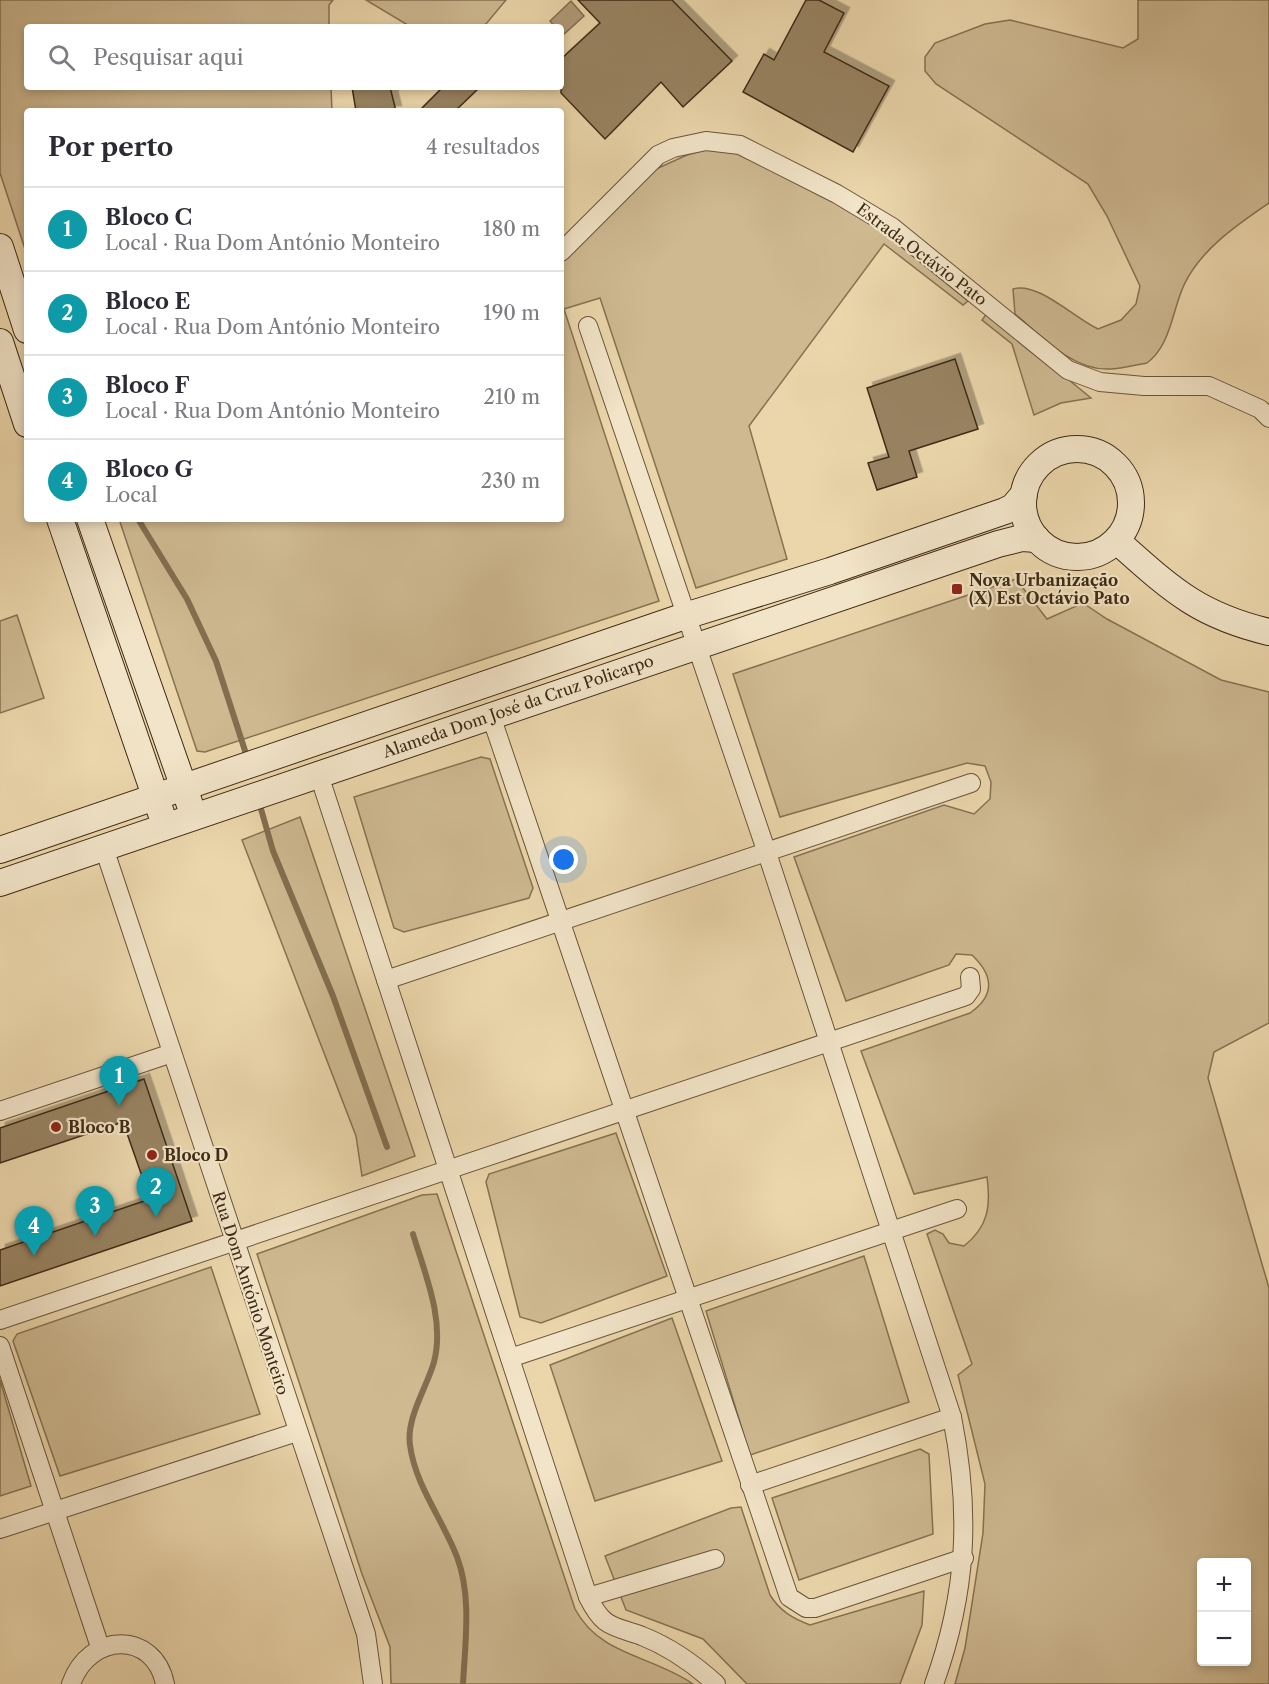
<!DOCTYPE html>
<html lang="pt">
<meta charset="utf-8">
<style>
:root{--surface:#fff;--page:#f2f2f3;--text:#2b2b33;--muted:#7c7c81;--line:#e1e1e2;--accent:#7c3aed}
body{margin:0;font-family:"Libre Caslon Text",serif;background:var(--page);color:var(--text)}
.controls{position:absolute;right:18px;bottom:18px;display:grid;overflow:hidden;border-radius:6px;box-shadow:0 3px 9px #0003}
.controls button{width:54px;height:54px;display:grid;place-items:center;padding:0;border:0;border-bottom:2px solid var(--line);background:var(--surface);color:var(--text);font:30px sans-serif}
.you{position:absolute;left:564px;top:860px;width:21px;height:21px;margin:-15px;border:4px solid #fff;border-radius:50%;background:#1a73e8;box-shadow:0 0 0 9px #1a73e833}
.badge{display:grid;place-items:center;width:39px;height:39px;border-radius:50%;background:var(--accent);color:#fff;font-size:20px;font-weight:700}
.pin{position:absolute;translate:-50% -50px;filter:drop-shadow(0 2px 3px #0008)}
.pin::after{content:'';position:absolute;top:32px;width:21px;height:18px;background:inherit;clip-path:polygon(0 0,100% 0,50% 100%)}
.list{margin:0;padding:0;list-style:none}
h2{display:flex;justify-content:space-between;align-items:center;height:78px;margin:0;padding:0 24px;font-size:26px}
h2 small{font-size:20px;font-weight:400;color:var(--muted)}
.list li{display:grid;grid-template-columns:39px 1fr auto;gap:18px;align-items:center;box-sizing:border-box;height:84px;padding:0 24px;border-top:2px solid var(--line)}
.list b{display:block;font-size:22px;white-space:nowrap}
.list p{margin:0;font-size:20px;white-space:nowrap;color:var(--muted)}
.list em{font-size:20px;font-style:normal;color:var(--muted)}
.icon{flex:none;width:33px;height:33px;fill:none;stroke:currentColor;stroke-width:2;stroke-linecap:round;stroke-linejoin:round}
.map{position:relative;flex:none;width:1269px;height:1684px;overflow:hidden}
.search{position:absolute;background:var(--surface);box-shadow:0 3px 9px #0003;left:24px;top:24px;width:540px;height:66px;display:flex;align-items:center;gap:15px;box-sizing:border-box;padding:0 21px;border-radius:6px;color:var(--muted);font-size:22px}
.panel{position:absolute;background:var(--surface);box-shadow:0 3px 9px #0003;left:24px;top:108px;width:540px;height:414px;border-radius:6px}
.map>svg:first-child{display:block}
.green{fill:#ceb991;stroke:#867252;stroke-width:1.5;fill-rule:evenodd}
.water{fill:#b09c77;stroke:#826e4f;stroke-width:1.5}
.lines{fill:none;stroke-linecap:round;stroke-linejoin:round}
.stream{stroke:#826e4f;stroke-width:6}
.building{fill:#988362;stroke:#3e2a13;stroke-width:1.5;filter:url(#shadow)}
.street-casing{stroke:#695539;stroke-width:20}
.secondary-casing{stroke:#3e2a13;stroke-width:28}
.street{stroke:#f2e4c8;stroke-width:18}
.secondary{stroke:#f2e4c8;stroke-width:26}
.poi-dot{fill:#8f2418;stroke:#f2e4c8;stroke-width:2}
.labels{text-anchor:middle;stroke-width:4.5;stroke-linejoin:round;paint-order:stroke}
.street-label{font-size:16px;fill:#3e2a13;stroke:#f2e4c8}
.poi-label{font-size:16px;font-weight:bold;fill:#3e2a13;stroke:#f2e4c8;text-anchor:start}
</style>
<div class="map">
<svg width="1269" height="1684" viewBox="0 0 1269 1684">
<defs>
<filter id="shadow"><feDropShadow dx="5.5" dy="-5.5" stdDeviation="0" flood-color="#0004"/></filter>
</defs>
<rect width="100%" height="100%" fill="#ebd6ab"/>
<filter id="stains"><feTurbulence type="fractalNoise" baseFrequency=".00333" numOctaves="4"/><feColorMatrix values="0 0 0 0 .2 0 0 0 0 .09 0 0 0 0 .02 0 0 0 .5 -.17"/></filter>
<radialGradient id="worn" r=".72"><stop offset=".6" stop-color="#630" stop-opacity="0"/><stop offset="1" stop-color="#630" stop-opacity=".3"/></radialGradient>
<g class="green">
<path d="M 0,0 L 333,0 L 329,5 L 329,27 L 27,27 L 27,87 L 331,87 L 332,111 L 27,111 L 27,255 L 0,173 Z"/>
<path d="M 366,0 L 506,0 L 486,24 L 479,27 L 411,27 Z"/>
<path d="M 1138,0 L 1269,0 L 1269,203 C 1237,225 1201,249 1184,285 C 1172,311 1171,345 1147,363 C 1135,365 1122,369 1110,369 C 1073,371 1041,336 1015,314 L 1013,289 C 1037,281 1073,317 1098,329 L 1121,320 L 1136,304 L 1140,286 L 1107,216 L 1088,184 L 936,84 L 925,71 L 925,57 L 935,43 L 985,24 L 1010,20 L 1123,48 L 1138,39 Z"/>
<path d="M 727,148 L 832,199 L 877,227 L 968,301 L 963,305 L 884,244 L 749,426 L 787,559 L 696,588 L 600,298 L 564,309 L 659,601 L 205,752 L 197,751 L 119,519 L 561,519 L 561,263 L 654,170 L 687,155 L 708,149 Z"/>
<path d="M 987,313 L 1091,398 L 1061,403 L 1034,415 L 1012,344 L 982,320 Z"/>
<path d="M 1016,579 L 1047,619 L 1083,603 L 1107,619 L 1221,680 L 1269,692 L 1269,1023 L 1214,1052 L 1208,1078 L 1269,1288 L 1269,1684 L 955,1684 L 965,1648 L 983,1533 L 985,1484 L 958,1375 L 972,1364 L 927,1234 L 935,1230 L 943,1234 L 949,1243 L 964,1246 C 988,1227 991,1207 987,1177 L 914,1194 L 861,1051 L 970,1013 C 996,995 993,975 972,955 L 956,954 L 949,965 L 846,1001 L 794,857 L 944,805 L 974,814 L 990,799 L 991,782 L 985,766 L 967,763 L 780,817 L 733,674 ZM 1202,1562 L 1246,1562 L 1246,1662 L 1202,1662 Z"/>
<path d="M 17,615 L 44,698 L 0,713 L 0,621 Z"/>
<path d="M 481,757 L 490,759 L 533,888 L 529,898 L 404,932 L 394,928 L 354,797 Z"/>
<path d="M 300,817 L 415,1156 L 362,1176 L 356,1136 L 242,840 Z"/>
<path d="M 616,1133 L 667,1276 L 541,1323 L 520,1317 L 486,1182 L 489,1174 Z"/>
<path d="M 437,1194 L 575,1609 C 600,1656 651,1655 693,1684 L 391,1684 L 390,1647 L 362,1574 L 257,1254 L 422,1195 Z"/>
<path d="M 864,1256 L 909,1402 L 750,1455 L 706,1311 Z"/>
<path d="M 211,1267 L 260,1414 L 60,1476 L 13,1341 L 17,1334 Z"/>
<path d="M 672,1318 L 722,1461 L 595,1501 L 550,1365 Z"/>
<path d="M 0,1380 L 31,1486 L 0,1496 Z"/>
<path d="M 920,1449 L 929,1454 L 933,1534 L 799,1580 L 772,1498 Z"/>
<path d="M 741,1507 L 770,1595 C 780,1611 792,1618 810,1625 L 924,1591 L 922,1625 L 900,1684 L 747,1684 L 703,1639 L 626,1610 L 605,1556 L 731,1508 Z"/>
</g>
<path class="water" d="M 571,1 L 584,16 L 563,35 L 561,27 L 555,27 L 550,21 Z"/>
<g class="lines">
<g class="stream">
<path d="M 138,519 L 187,599 L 216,661 L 248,760"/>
<path d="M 259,802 L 273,851 L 333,996 L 387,1147"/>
<path d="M 413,1234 C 425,1274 445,1320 434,1362 C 427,1387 406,1418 410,1445 C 415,1485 443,1520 457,1557 C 472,1596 465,1644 463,1684"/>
</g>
</g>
<g class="building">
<path d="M 578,0 L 672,0 L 732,61 L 683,107 L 661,82 L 605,139 L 561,93 L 561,59 L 600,23 Z"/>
<path d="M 806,0 L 819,0 L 844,13 L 824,52 L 889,86 L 853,152 L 743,92 L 764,54 L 774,60 Z"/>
<path d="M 352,87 L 390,87 L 396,111 L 356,111 Z"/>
<path d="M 443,87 L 480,87 L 455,111 L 419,111 Z"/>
<path d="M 955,359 L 978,429 L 909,451 L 917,477 L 877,490 L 868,463 L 889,457 L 867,388 Z"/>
<path d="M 144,1079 L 192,1221 L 0,1286 L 0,1250 L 150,1199 L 123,1122 L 0,1163 L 0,1128 Z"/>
</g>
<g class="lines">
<defs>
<g id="street">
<path d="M 561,252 L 658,155 L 673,148 L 706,141 L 740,145 L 837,194 L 892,227 L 1068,370 L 1100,382 L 1144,386 L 1209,386 L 1260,409 L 1269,418"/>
<path d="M 588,326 L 767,853 L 952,1417 C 971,1512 967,1593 934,1684"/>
<path d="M 491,716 L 789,1597 L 806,1608 L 815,1608 L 964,1558"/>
<path d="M 319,775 L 588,1597 C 604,1629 612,1625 642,1636 C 670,1647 694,1664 716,1684"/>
<path d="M 104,848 L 366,1634 L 373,1684"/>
<path d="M 386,980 L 971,783"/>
<path d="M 0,1111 L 172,1053"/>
<path d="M 0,1320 L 966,996 L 971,989 L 970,977"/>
<path d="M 0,1346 L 100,1647"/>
<path d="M 510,1358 L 957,1209"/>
<path d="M 750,1485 L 952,1417"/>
<path d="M 0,1529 L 297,1432"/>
<path d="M 588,1597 L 715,1559"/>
<path d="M 71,1684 C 89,1632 154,1630 165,1684"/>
</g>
<g id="secondary">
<path d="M 0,247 L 27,330"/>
<path d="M 0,342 L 27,424"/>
<circle cx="1077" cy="503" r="54"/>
<path d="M 60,519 L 161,813"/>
<path d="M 90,519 L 190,805"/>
<path d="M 1117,541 C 1170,588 1197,615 1269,632"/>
<path d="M 0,850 L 685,616 L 830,571 L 1005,511 L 1013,507 L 1024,494"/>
<path d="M 0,883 L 998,544 L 1022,538 L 1037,539"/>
</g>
</defs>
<use href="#street" class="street-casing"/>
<use href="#secondary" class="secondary-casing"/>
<use href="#street" class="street"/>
<use href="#secondary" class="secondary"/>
</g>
<g class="poi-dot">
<rect x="951" y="583" width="12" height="12" rx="3"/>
<circle cx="56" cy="1127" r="6"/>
<circle cx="152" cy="1155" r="6"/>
</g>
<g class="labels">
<g class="street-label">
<text transform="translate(922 254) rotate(37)" y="6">Estrada Octávio Pato</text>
<text transform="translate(518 706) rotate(-19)" y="6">Alameda Dom José da Cruz Policarpo</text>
<text transform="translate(251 1293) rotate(72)" y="6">Rua Dom António Monteiro</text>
</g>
<g class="poi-label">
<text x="969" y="586">Nova Urbanização<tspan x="969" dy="18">(X) Est Octávio Pato</tspan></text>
<text x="68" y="1133">Bloco B</text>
<text x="164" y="1161">Bloco D</text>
</g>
</g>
<rect width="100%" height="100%" filter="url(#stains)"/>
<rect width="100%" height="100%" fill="url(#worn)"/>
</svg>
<div class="controls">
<button>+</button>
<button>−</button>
</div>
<div class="you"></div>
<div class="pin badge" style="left:119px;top:1106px;background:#0f9aa8">1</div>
<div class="pin badge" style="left:156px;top:1217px;background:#0f9aa8">2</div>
<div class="pin badge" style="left:95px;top:1236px;background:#0f9aa8">3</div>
<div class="pin badge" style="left:34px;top:1256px;background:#0f9aa8">4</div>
<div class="search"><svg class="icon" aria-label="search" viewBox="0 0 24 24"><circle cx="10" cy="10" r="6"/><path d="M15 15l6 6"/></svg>Pesquisar aqui</div>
<section class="panel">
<h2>Por perto<small>4 resultados</small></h2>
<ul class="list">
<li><span class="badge" style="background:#0f9aa8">1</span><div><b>Bloco C</b><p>Local · Rua Dom António Monteiro</p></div><em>180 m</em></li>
<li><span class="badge" style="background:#0f9aa8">2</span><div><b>Bloco E</b><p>Local · Rua Dom António Monteiro</p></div><em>190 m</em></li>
<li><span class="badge" style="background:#0f9aa8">3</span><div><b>Bloco F</b><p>Local · Rua Dom António Monteiro</p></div><em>210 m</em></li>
<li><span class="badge" style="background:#0f9aa8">4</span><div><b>Bloco G</b><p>Local</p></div><em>230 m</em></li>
</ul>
</section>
</div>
